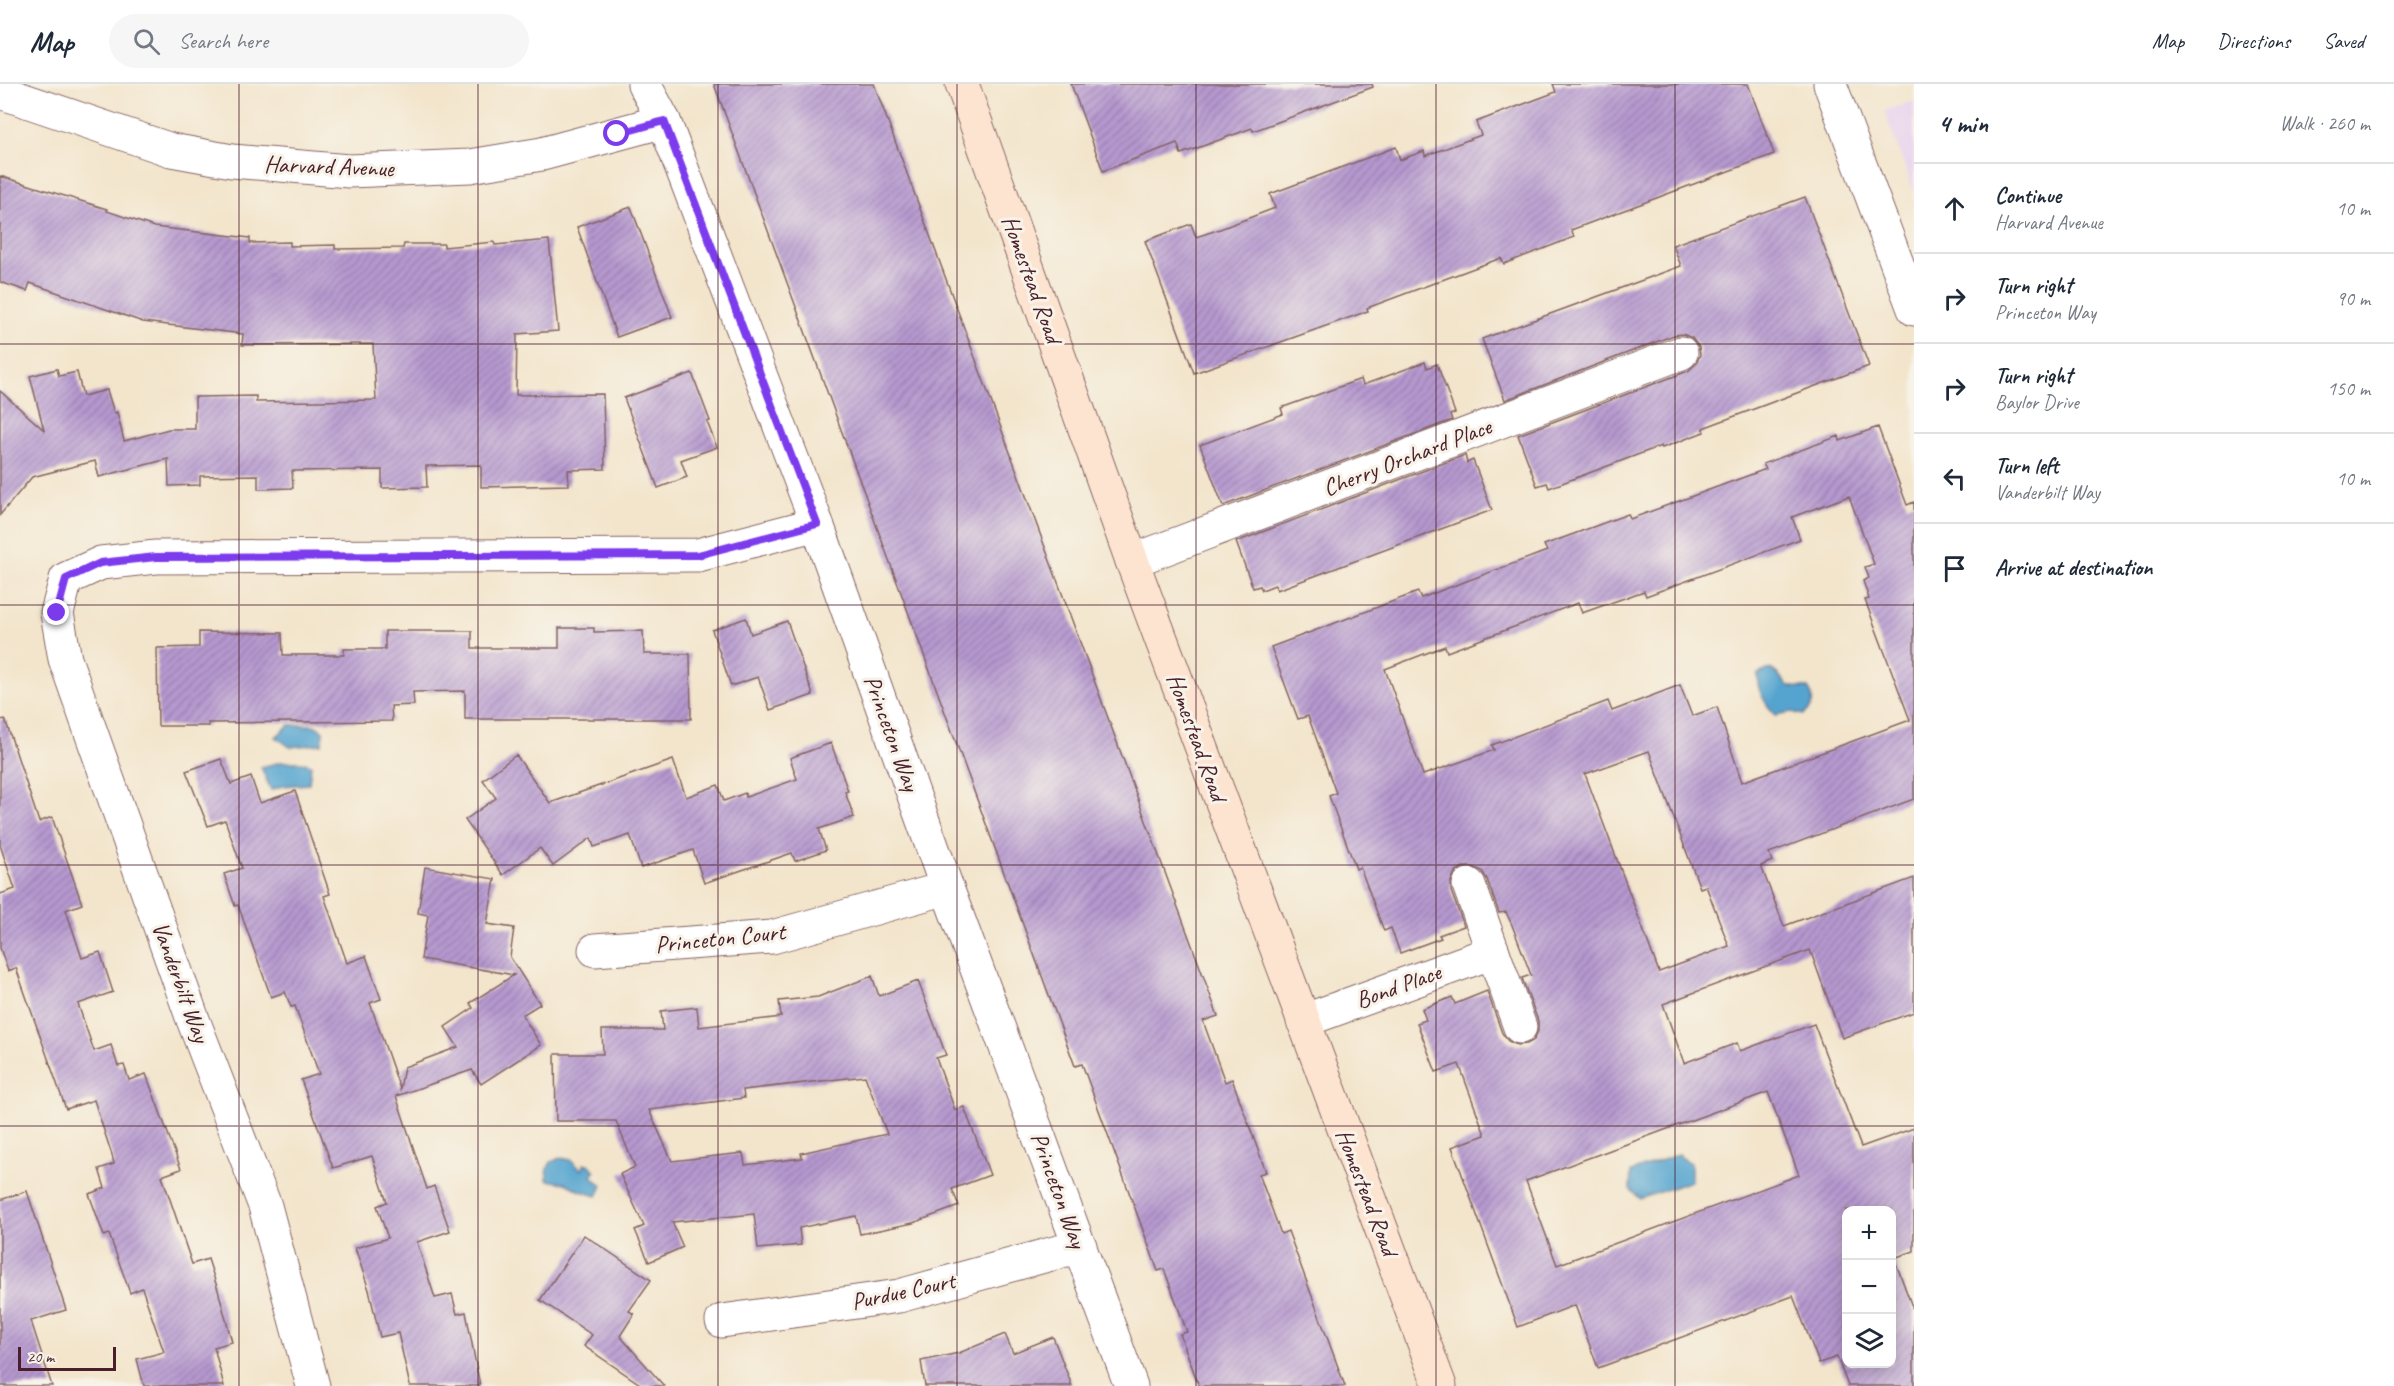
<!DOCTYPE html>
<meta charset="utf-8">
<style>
:root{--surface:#fff;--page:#f6f6f7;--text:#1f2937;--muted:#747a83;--line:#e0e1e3}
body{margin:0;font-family:Caveat,sans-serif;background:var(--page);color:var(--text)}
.controls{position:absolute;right:18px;bottom:18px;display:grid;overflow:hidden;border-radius:12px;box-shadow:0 3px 15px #0003}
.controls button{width:54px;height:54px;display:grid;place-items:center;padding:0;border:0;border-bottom:2px solid var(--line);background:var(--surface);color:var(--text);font:30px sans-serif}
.scale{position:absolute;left:18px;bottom:15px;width:98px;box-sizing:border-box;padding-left:6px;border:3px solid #4a1f2b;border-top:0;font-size:16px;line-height:21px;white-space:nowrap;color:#4a1f2b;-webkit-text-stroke:4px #f7f3e8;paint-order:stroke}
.stop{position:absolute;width:18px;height:18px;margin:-14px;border:4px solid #7c3aed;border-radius:50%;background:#fff}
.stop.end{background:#7c3aed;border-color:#fff;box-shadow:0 2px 6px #0008}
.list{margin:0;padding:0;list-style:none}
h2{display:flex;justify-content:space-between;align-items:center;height:78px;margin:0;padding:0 24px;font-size:26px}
h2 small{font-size:20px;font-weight:400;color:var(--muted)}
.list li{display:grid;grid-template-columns:39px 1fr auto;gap:18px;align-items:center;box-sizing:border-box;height:90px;padding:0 24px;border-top:2px solid var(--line)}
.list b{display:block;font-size:22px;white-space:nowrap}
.list p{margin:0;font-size:20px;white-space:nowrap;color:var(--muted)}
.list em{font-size:20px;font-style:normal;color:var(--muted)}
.icon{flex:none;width:33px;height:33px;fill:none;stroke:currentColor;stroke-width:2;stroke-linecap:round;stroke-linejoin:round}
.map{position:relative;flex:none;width:1914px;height:1302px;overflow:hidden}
header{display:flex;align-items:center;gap:36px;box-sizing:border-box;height:84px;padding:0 30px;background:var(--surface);border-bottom:2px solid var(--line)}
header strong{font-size:28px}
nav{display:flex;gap:33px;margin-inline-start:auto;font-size:21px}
.search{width:420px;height:54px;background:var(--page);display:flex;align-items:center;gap:15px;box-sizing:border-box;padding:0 21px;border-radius:33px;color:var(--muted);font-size:22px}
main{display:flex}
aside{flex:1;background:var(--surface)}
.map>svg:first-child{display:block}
.built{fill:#e8d2ee}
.water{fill:#55a4cf;stroke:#50627d;stroke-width:1.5}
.building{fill:url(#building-hatch);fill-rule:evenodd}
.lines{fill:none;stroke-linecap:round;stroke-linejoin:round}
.street-casing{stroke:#856463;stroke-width:35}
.secondary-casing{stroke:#856463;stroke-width:35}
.street{stroke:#fff;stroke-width:33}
.secondary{stroke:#fde4d1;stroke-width:33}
.route{stroke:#7c3aed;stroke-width:8}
.grid{fill:none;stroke:#4a1f2b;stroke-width:1.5;stroke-opacity:0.55}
.labels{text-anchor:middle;stroke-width:6;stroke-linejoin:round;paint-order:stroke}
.street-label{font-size:24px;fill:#4a1f2b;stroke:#f7f3e8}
</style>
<header>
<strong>Map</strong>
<div class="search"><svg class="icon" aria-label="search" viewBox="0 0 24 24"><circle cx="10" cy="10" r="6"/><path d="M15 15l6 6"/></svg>Search here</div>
<nav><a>Map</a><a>Directions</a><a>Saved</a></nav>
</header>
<main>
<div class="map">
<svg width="1914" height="1302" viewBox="0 0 1914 1302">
<defs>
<pattern id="building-hatch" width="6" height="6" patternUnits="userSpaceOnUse" patternTransform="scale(1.5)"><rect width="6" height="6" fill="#b699d0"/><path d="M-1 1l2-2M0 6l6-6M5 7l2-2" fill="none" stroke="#967ca9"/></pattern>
</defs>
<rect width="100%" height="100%" fill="#f7f3e8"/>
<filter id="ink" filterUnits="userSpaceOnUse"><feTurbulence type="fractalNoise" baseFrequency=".0167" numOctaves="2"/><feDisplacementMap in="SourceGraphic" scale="12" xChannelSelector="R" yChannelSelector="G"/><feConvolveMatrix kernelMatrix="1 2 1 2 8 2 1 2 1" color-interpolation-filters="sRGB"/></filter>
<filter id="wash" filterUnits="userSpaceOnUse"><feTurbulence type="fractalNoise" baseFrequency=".008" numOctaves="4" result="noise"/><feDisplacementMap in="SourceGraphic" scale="24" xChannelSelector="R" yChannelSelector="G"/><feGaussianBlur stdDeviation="1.35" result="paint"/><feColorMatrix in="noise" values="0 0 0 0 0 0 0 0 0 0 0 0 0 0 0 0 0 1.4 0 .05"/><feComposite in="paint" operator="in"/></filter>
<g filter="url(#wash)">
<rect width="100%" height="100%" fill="#f3e5cc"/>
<path class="built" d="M 1914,17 L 1914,108 L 1884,27 Z"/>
<g class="water">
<path d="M 1770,585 C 1790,595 1775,604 1808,604 C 1815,614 1814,625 1803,631 L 1792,628 L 1776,631 C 1765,621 1756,604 1758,590 Z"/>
<path d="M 289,641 L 314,641 L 323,647 L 322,660 L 290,663 L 276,653 Z"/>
<path d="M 281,678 L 301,678 L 311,681 L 309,700 L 282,702 L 271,706 L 261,683 Z"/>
<path d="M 1679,1070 L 1682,1074 L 1691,1079 L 1691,1097 L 1640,1115 L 1630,1105 L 1631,1088 Z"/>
<path d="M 560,1074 L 571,1076 L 582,1086 L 584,1080 L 589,1080 L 595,1087 L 592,1092 L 602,1102 L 597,1112 L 581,1107 L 565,1099 L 547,1096 L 547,1086 L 551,1078 Z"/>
</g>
<g id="blocks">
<g class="building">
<path d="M 714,0 L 874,0 L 1218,932 L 1203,937 L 1225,998 L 1232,995 L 1266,1088 L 1259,1090 L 1281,1150 L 1288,1147 L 1345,1302 L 1199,1302 L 1180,1250 L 1187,1248 L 1164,1185 L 1158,1187 L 1082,980 L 1075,982 Z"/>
<path d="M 1071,0 L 1372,0 L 1373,3 L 1253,47 L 1252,44 L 1181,70 L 1177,59 L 1103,87 Z"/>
<path d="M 1553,0 L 1748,0 L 1774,70 L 1571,146 L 1574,153 L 1504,180 L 1501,174 L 1367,224 L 1368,227 L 1194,289 L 1145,157 L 1191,140 L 1196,153 L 1220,145 L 1275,124 L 1270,110 L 1396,63 L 1400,76 L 1424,67 L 1425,72 L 1481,51 L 1476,38 L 1556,8 Z"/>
<path d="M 0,92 L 107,125 L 107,127 L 154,143 L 250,154 L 250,159 L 290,158 L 290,162 L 335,161 L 335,165 L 403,164 L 404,160 L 444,160 L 444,163 L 494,158 L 495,161 L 549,156 L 558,247 L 517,250 L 516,311 L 603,310 L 605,385 L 568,386 L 569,401 L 481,403 L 481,381 L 426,382 L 427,403 L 382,404 L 382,386 L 292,387 L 293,404 L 258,405 L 258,391 L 200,392 L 200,401 L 169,402 L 168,375 L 99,393 L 95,377 L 32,393 L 0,431 L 0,307 L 44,346 L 30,292 L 57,285 L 59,292 L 77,288 L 83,312 L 107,306 L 114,329 L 117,328 L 124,357 L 169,345 L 195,345 L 195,313 L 256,312 L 256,318 L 376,316 L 373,260 L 242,261 L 243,250 L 143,238 L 30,199 L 27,207 L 0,198 Z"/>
<path d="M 1805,113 L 1869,282 L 1703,344 L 1704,348 L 1662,364 L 1661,362 L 1549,404 L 1547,399 L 1537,402 L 1518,351 L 1688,287 L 1696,280 L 1700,271 L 1699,263 L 1692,254 L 1683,250 L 1674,251 L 1505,316 L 1482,255 L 1681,182 L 1673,161 Z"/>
<path d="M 631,123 L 672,233 L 617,253 L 577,143 Z"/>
<path d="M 1425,278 L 1427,284 L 1437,280 L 1455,329 L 1450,331 L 1452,336 L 1223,422 L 1200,361 L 1283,330 L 1281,324 L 1361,295 L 1363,301 Z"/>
<path d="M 692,289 L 710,337 L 707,338 L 717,363 L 681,376 L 687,393 L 658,404 L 624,314 Z"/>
<path d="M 1878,343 L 1907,421 L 1914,418 L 1914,715 L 1769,769 L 1772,777 L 1761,782 L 1784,842 L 1914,794 L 1914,928 L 1842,954 L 1810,866 L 1663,920 L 1684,979 L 1737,959 L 1740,967 L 1814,940 L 1861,1063 L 1914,1044 L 1914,1167 L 1894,1174 L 1914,1228 L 1914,1302 L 1848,1302 L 1837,1273 L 1819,1279 L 1793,1212 L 1598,1284 L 1575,1221 L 1518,1243 L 1452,1063 L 1485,1051 L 1459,980 L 1436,988 L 1417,939 L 1426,936 L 1422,925 L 1452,913 L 1455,920 L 1487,907 L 1502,949 L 1508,957 L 1517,961 L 1527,960 L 1534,956 L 1538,947 L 1538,937 L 1522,894 L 1531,891 L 1512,841 L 1506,828 L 1499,829 L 1487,795 L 1482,787 L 1473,783 L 1463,783 L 1455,788 L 1451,798 L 1451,807 L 1464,842 L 1439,851 L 1441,854 L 1400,869 L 1391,844 L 1384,847 L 1360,783 L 1356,785 L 1329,712 L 1336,709 L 1308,632 L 1298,635 L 1271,563 L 1418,508 L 1421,514 L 1547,467 L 1544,461 L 1628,430 L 1630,435 L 1766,385 L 1763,380 L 1839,352 L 1840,357 ZM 1849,412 L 1874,480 L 1865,483 L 1869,494 L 1863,497 L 1869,515 L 1865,516 L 1910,636 L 1742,698 L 1717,623 L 1692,632 L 1680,601 L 1612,627 L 1608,617 L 1492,661 L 1494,666 L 1423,691 L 1385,585 L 1445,562 L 1447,568 L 1578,519 L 1582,529 L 1644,507 L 1646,512 L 1800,455 L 1792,433 ZM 1649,667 L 1700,804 L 1706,802 L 1729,862 L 1659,888 L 1585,690 ZM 1768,1008 L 1799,1091 L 1557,1181 L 1526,1097 ZM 1846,1126 L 1892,1126 L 1892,1280 L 1846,1280 Z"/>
<path d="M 1465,371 L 1467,379 L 1473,376 L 1492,426 L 1277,506 L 1275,501 L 1262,506 L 1260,502 L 1253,504 L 1236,458 Z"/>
<path d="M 746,534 L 751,550 L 787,537 L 813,611 L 770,626 L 758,593 L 731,602 L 712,546 Z"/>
<path d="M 559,544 L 594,544 L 594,548 L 643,547 L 644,570 L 690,570 L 691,635 L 465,635 L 465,607 L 413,608 L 414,621 L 391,622 L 392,637 L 208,639 L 209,642 L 158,642 L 157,564 L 199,563 L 199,548 L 282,549 L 283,571 L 344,571 L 344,565 L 385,565 L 385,547 L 472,547 L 472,564 L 559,564 Z"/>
<path d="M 5,635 L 39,738 L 52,733 L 82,820 L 66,826 L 82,874 L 100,868 L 113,908 L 78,920 L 94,967 L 111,961 L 118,982 L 124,981 L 129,996 L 146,990 L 181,1085 L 162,1092 L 192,1180 L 208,1175 L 218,1206 L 232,1258 L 214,1263 L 224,1302 L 144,1302 L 137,1275 L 164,1268 L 142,1204 L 130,1209 L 109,1150 L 104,1152 L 89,1110 L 105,1104 L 99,1085 L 114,1080 L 112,1071 L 94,1016 L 66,1025 L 16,884 L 8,887 L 0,864 L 0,810 L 15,805 L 0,761 L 0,636 Z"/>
<path d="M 831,659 L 848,707 L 845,708 L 854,733 L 819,745 L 826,766 L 795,777 L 792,769 L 704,799 L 693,766 L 641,784 L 630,751 L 594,763 L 591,754 L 553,782 L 540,764 L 503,791 L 465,736 L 496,714 L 483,696 L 516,671 L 550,719 L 673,676 L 686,713 L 718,701 L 724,717 L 745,709 L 746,713 L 797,695 L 790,674 Z"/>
<path d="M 221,675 L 231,700 L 251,693 L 260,719 L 295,707 L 330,810 L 324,812 L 347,879 L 366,872 L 381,915 L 370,919 L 400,1005 L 404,983 L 458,963 L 445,943 L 473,924 L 470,919 L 514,891 L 421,875 L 428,831 L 418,829 L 425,783 L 495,795 L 487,840 L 514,844 L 510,873 L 540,920 L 522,931 L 541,961 L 481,1000 L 472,986 L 396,1012 L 427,1105 L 434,1102 L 450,1147 L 417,1158 L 435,1214 L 452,1210 L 457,1230 L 466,1228 L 480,1302 L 410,1302 L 398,1249 L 380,1253 L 369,1206 L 355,1164 L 388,1154 L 377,1122 L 387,1118 L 372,1072 L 333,1084 L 301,996 L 319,990 L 295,922 L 291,923 L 285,908 L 271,913 L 238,821 L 235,822 L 224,790 L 242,784 L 225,736 L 208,742 L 186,687 Z"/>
<path d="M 872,892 L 879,912 L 918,897 L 946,971 L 936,974 L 955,1026 L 964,1023 L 990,1091 L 952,1105 L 959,1122 L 913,1139 L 860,1150 L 856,1132 L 799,1144 L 801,1161 L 758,1165 L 754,1130 L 672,1138 L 683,1163 L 649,1178 L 635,1146 L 644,1142 L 620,1090 L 635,1083 L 616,1037 L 556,1037 L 555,970 L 603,970 L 602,946 L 663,946 L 661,927 L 697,923 L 699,943 L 781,933 L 779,917 L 818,913 ZM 865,992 L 887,1050 L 801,1069 L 802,1074 L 745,1081 L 743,1069 L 672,1077 L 649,1026 L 744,1014 L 743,1006 Z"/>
<path d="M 27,1107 L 66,1226 L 31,1237 L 52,1302 L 0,1302 L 0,1116 Z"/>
<path d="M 584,1151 L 651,1196 L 629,1227 L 634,1230 L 620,1252 L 664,1302 L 643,1302 L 584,1262 L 592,1251 L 540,1216 Z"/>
<path d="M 1005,1250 L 1013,1269 L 1053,1253 L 1072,1302 L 925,1302 L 921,1277 L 959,1269 Z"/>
</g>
</g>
</g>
<g filter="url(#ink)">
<use href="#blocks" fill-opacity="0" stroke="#856463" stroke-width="1.5"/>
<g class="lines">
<defs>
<g id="street">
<path d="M 644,0 L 664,37 L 817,440 L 947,804 L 1131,1302"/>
<path d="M 1830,0 L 1914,225"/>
<path d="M 0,8 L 171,66 L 232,77 L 349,87 L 470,82 L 542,70 L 664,37"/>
<path d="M 1132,477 L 1681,269"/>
<path d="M 595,866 L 772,853 L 947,804"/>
<path d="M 1493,868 L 1520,943"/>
<path d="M 1303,937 L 1493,868 L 1469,801"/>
<path d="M 722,1237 L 899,1212 L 1080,1162"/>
<path d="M 313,1302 L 265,1122 L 192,933 L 65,575 L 57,529 L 66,495 L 101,479 L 156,473 L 698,471 L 817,440"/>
</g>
<path id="secondary" d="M 962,0 L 1132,477 L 1440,1302"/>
</defs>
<use href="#street" class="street-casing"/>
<use href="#secondary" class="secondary-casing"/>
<use href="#street" class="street"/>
<use href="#secondary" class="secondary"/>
</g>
</g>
<g class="lines" filter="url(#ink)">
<path class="route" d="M 57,529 L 66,495 L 100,479 L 156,473 L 698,471 L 817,440 L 664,37 L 617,50"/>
</g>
<path class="grid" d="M 239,0 L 239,1302M 478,0 L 478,1302M 718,0 L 718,1302M 957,0 L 957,1302M 1196,0 L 1196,1302M 1436,0 L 1436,1302M 1675,0 L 1675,1302M 0,260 L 1914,260M 0,521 L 1914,521M 0,781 L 1914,781M 0,1042 L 1914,1042"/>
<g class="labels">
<g class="street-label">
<text transform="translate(329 82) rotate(2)" y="8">Harvard Avenue</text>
<text transform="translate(1032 195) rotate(70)" y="8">Homestead Road</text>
<text transform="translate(1407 373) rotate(-21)" y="8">Cherry Orchard Place</text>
<text transform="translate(892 649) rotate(70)" y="8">Princeton Way</text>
<text transform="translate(1197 653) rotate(70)" y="8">Homestead Road</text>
<text transform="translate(720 854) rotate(-6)" y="8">Princeton Court</text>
<text transform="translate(181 898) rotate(70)" y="8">Vanderbilt Way</text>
<text transform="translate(1398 902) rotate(-20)" y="8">Bond Place</text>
<text transform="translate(1059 1106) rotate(70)" y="8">Princeton Way</text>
<text transform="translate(1367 1108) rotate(69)" y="8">Homestead Road</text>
<text transform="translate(903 1207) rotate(-12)" y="8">Purdue Court</text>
</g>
</g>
</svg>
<div class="controls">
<button>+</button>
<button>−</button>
<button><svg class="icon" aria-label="layers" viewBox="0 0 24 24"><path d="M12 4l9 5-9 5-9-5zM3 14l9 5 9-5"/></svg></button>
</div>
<div class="scale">20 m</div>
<div class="stop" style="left:617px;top:50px"></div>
<div class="stop end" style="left:57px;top:529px"></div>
</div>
<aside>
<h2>4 min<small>Walk · 260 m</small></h2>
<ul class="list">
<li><svg class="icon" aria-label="ahead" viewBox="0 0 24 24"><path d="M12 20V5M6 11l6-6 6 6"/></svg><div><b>Continue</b><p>Harvard Avenue</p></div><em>10 m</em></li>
<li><svg class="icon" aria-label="right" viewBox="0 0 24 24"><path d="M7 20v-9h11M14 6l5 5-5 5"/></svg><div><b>Turn right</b><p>Princeton Way</p></div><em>90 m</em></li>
<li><svg class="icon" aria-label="right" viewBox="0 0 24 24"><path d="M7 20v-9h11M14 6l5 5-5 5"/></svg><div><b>Turn right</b><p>Baylor Drive</p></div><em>150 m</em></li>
<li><svg class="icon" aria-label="left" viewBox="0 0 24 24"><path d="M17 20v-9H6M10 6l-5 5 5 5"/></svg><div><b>Turn left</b><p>Vanderbilt Way</p></div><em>10 m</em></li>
<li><svg class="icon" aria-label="arrive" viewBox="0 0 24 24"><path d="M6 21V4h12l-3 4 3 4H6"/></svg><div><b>Arrive at destination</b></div></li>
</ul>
</aside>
</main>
